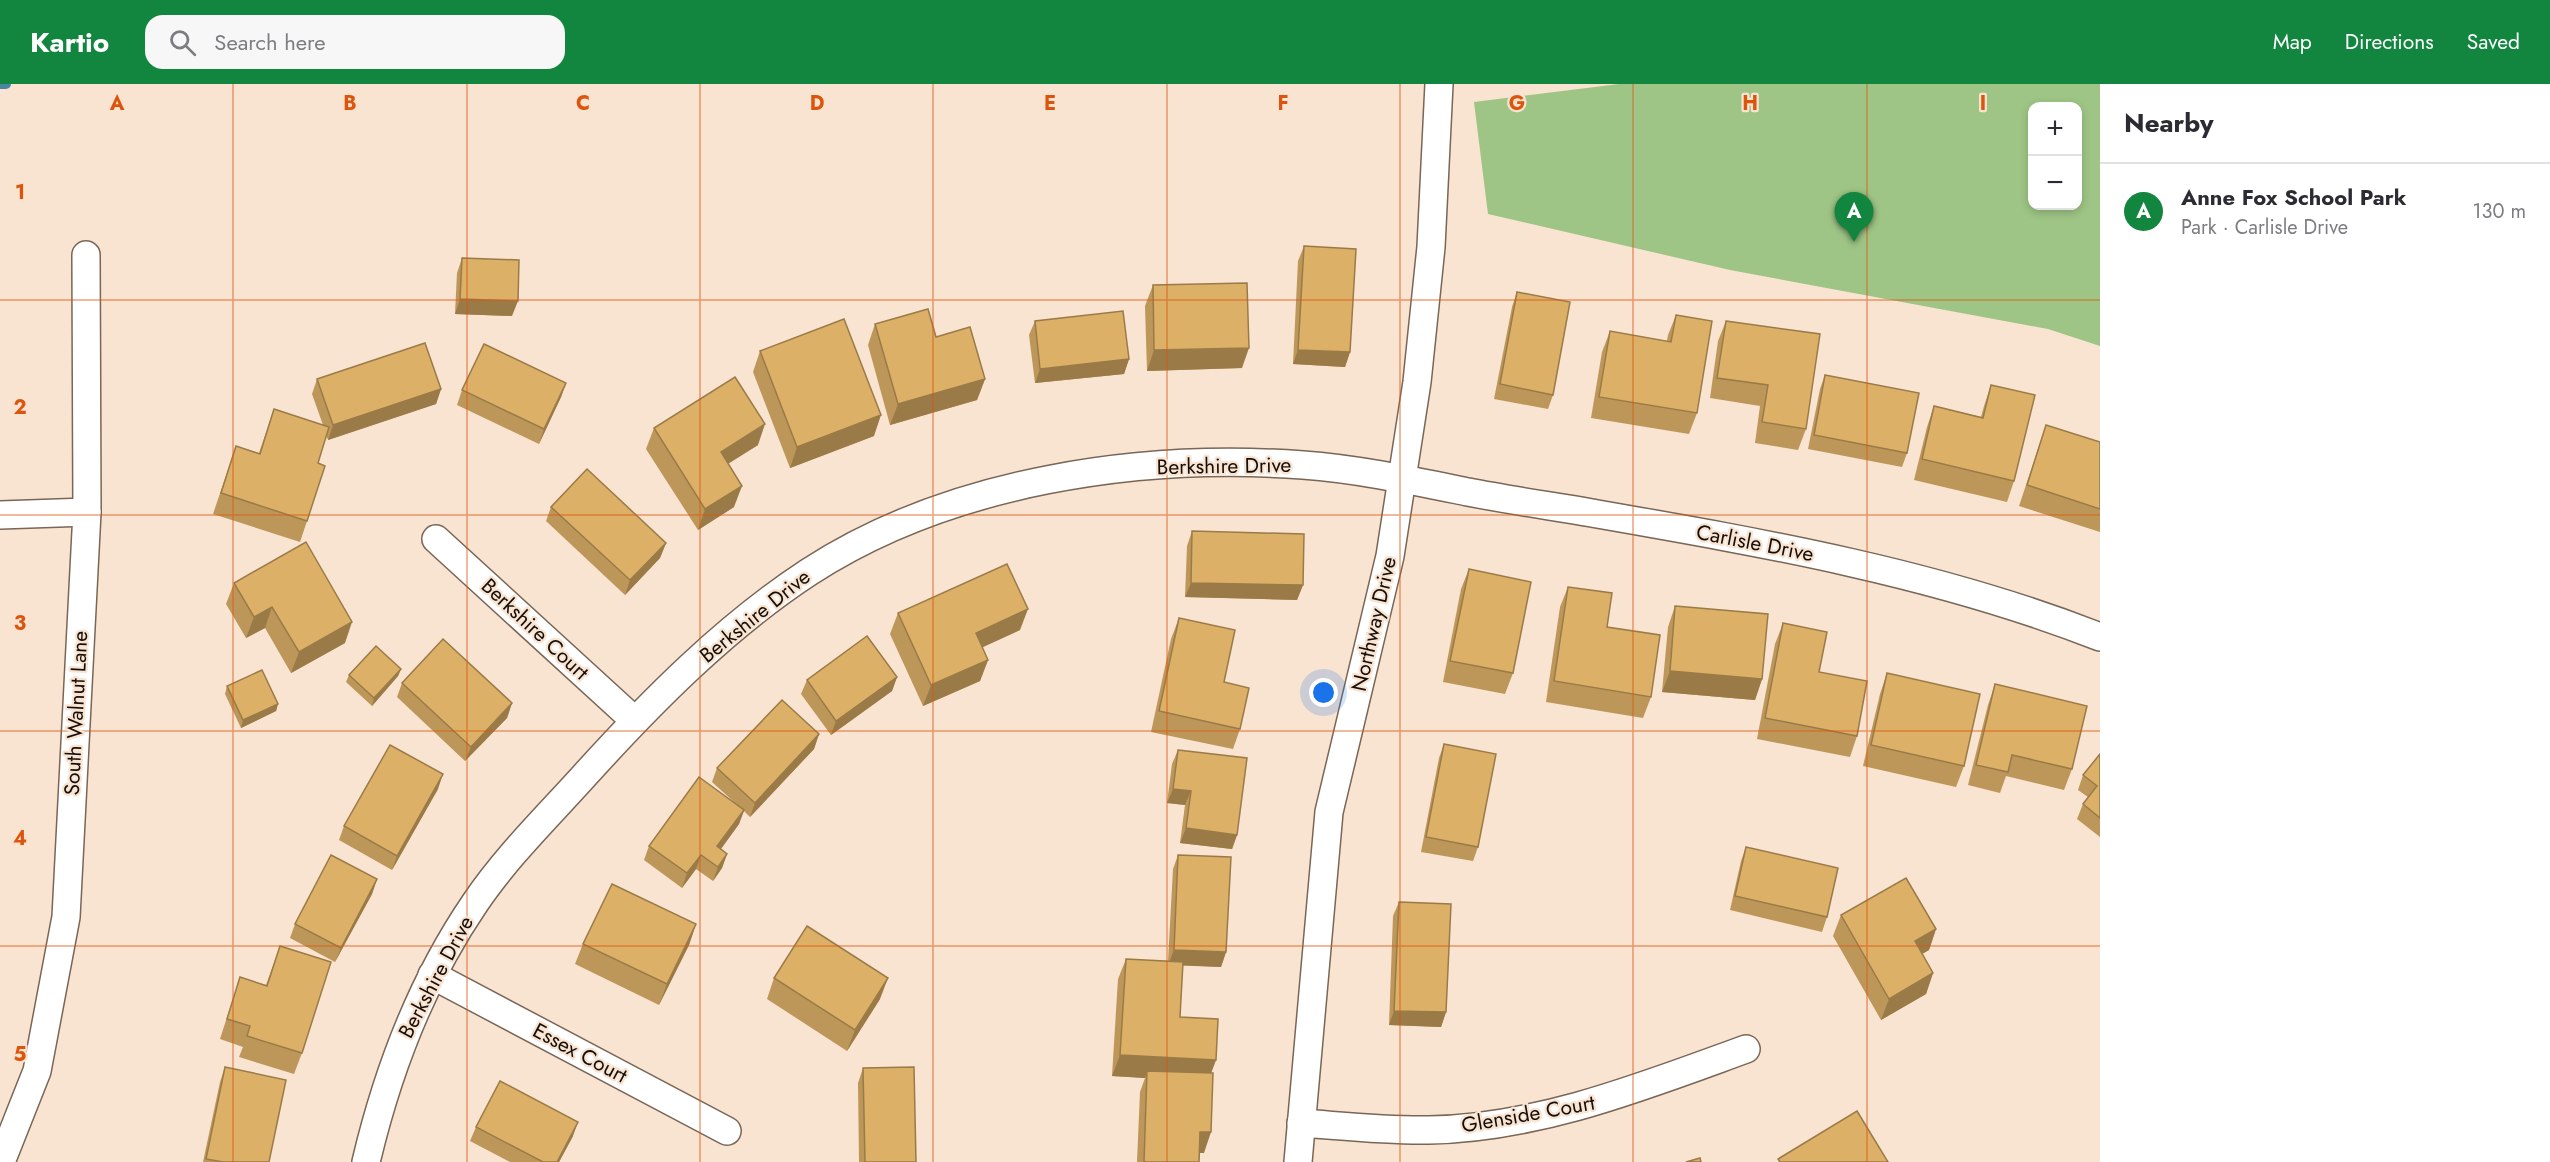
<!DOCTYPE html>
<meta charset="utf-8">
<style>
:root{--surface:#fff;--page:#f7f7f7;--text:#2b2b33;--muted:#7c7c81;--line:#e1e1e2;--accent:#12863f}
body{margin:0;font-family:Jost,sans-serif;background:var(--page);color:var(--text)}
.controls{position:absolute;right:18px;top:18px;display:grid;overflow:hidden;border-radius:12px;box-shadow:0 3px 9px #0003}
.controls button{width:54px;height:54px;display:grid;place-items:center;padding:0;border:0;border-bottom:2px solid var(--line);background:var(--surface);color:var(--text);font:30px sans-serif}
.you{position:absolute;left:1324px;top:609px;width:21px;height:21px;margin:-15px;border:4px solid #fff;border-radius:50%;background:#1a73e8;box-shadow:0 0 0 9px #1a73e833}
.badge{display:grid;place-items:center;width:39px;height:39px;border-radius:50%;background:var(--accent);color:#fff;font-size:20px;font-weight:700}
.pin{position:absolute;translate:-50% -50px;filter:drop-shadow(0 2px 3px #0008)}
.pin::after{content:'';position:absolute;top:32px;width:21px;height:18px;background:inherit;clip-path:polygon(0 0,100% 0,50% 100%)}
.list{margin:0;padding:0;list-style:none}
h2{display:flex;justify-content:space-between;align-items:center;height:78px;margin:0;padding:0 24px;font-size:26px}
h2 small{font-size:20px;font-weight:400;color:var(--muted)}
.list li{display:grid;grid-template-columns:39px 1fr auto;gap:18px;align-items:center;box-sizing:border-box;height:96px;padding:0 24px;border-top:2px solid var(--line)}
.list b{display:block;font-size:22px;white-space:nowrap}
.list p{margin:0;font-size:20px;white-space:nowrap;color:var(--muted)}
.list em{font-size:20px;font-style:normal;color:var(--muted)}
.icon{flex:none;width:33px;height:33px;fill:none;stroke:currentColor;stroke-width:2;stroke-linecap:round;stroke-linejoin:round}
.map{position:relative;flex:none;width:2100px;height:1078px;overflow:hidden}
header{display:flex;align-items:center;gap:36px;box-sizing:border-box;height:84px;padding:0 30px;background:var(--accent);color:#fff}
header strong{font-size:28px}
nav{display:flex;gap:33px;margin-inline-start:auto;font-size:21px}
.search{width:420px;height:54px;background:var(--page);display:flex;align-items:center;gap:15px;box-sizing:border-box;padding:0 21px;border-radius:18px;color:var(--muted);font-size:22px}
main{display:flex}
aside{flex:1;background:var(--surface)}
.map>svg:first-child{display:block}
.green{fill:#9ec585;fill-rule:evenodd}
.lines{fill:none;stroke-linecap:round;stroke-linejoin:round}
.stream{stroke:#4986a1;stroke-width:10}
.street-casing{stroke:#796656;stroke-width:30}
.street{stroke:#fff;stroke-width:27}
.wall{fill:#bd9759}
.shaded-wall{fill:#9a7b48}
.building{fill:#dcb067;stroke:#9a7b48;stroke-width:1.5}
.grid{fill:none;stroke:#dd550c;stroke-width:1.5;stroke-opacity:0.55}
.labels{text-anchor:middle;stroke-width:4.5;stroke-linejoin:round;paint-order:stroke}
.street-label{font-size:21px;fill:#150e08;stroke:#f9e3d1}
.grid-label{font-size:20px;text-anchor:middle;font-weight:bold;fill:#dd550c;stroke:#f9e3d1;stroke-width:4.5;stroke-linejoin:round;paint-order:stroke}
</style>
<header>
<strong>Kartio</strong>
<div class="search"><svg class="icon" aria-label="search" viewBox="0 0 24 24"><circle cx="10" cy="10" r="6"/><path d="M15 15l6 6"/></svg>Search here</div>
<nav><a>Map</a><a>Directions</a><a>Saved</a></nav>
</header>
<main>
<div class="map">
<svg width="2100" height="1078" viewBox="0 0 2100 1078">
<rect width="100%" height="100%" fill="#f9e3d1"/>
<path class="green" d="M 1619,0 L 2100,0 L 2100,262 L 2048,245 L 1730,186 L 1488,130 L 1474,18 ZM 2032,22 L 2078,22 L 2078,122 L 2032,122 Z"/>
<g class="lines">
<path class="stream" d="M 0,0 L 6,0"/>
<defs>
<g id="street">
<path d="M 0,431 L 87,428"/>
<path d="M 436,455 L 634,636"/>
<path d="M 432,891 L 727,1047"/>
<path d="M 1301,1039 C 1343,1042 1387,1047 1429,1046 C 1539,1044 1644,1002 1746,965"/>
<path d="M 1,1078 L 37,987 L 66,833 L 87,428 L 86,171"/>
<path d="M 366,1078 C 388,985 421,898 475,819 C 506,773 547,733 584,692 C 651,618 725,543 809,488 C 949,397 1139,369 1303,381 C 1358,385 1414,397 1468,408 C 1509,416 1551,422 1592,429 C 1764,459 1937,489 2100,553"/>
<path d="M 1298,1078 L 1329,728 L 1390,472 L 1417,298 L 1431,163 L 1439,0"/>
</g>
</defs>
<use href="#street" class="street-casing"/>
<use href="#street" class="street"/>
</g>
<g class="wall">
<path d="M 1304,162 L 1350,268 L 1345,283 L 1293,280 L 1298,177 Z"/>
<path d="M 462,174 L 512,232 L 455,230 L 457,189 Z"/>
<path d="M 1153,201 L 1242,284 L 1147,287 L 1145,222 Z"/>
<path d="M 1517,208 L 1553,311 L 1548,325 L 1494,315 L 1512,223 Z"/>
<path d="M 1676,231 L 1697,329 L 1689,350 L 1591,334 L 1602,268 L 1610,247 L 1667,257 L 1668,251 Z"/>
<path d="M 1035,237 L 1129,275 L 1124,290 L 1035,299 L 1029,251 Z"/>
<path d="M 1726,237 L 1806,345 L 1798,366 L 1755,359 L 1760,322 L 1710,314 L 1718,257 Z"/>
<path d="M 875,240 L 936,253 L 985,295 L 977,316 L 890,341 L 868,261 Z"/>
<path d="M 760,267 L 874,352 L 790,384 L 753,288 Z"/>
<path d="M 1825,291 L 1907,369 L 1902,383 L 1808,365 L 1820,305 Z"/>
<path d="M 317,295 L 441,305 L 436,320 L 328,356 L 326,351 L 318,379 L 307,437 L 300,458 L 213,430 L 236,362 L 259,369 L 274,325 L 323,341 L 312,310 Z"/>
<path d="M 566,299 L 561,313 L 539,360 L 457,321 L 462,306 Z"/>
<path d="M 1991,301 L 2014,397 L 2007,418 L 1914,396 L 1927,343 L 1934,322 L 1981,333 L 1984,322 Z"/>
<path d="M 2046,341 L 2100,358 L 2100,448 L 2019,422 Z"/>
<path d="M 654,344 L 758,361 L 728,380 L 734,423 L 698,446 L 646,365 Z"/>
<path d="M 551,423 L 666,459 L 660,474 L 625,511 L 546,437 Z"/>
<path d="M 1192,447 L 1303,501 L 1297,516 L 1185,513 L 1187,462 Z"/>
<path d="M 1469,485 L 1513,589 L 1505,610 L 1443,598 L 1461,505 Z"/>
<path d="M 234,499 L 345,559 L 291,589 L 265,544 L 246,554 L 226,520 Z"/>
<path d="M 1568,503 L 1651,613 L 1643,634 L 1546,618 L 1560,523 Z"/>
<path d="M 1675,522 L 1762,595 L 1755,616 L 1662,608 L 1668,543 Z"/>
<path d="M 898,529 L 1020,546 L 982,563 L 988,576 L 980,597 L 923,622 L 890,550 Z"/>
<path d="M 1179,534 L 1224,598 L 1240,645 L 1233,665 L 1151,648 L 1171,555 Z"/>
<path d="M 1783,539 L 1857,652 L 1850,673 L 1757,655 L 1775,560 Z"/>
<path d="M 401,585 L 398,592 L 372,622 L 346,598 L 349,591 Z"/>
<path d="M 1887,589 L 1964,682 L 1956,703 L 1863,682 L 1880,610 Z"/>
<path d="M 897,593 L 892,607 L 831,651 L 801,610 L 807,596 Z"/>
<path d="M 402,599 L 512,619 L 507,634 L 465,677 L 397,613 Z"/>
<path d="M 1995,600 L 2072,685 L 2064,706 L 2006,692 L 2000,709 L 1968,701 L 1988,621 Z"/>
<path d="M 227,602 L 278,620 L 276,627 L 241,644 L 225,610 Z"/>
<path d="M 819,650 L 814,665 L 750,733 L 744,727 L 739,740 L 721,765 L 727,770 L 722,784 L 713,797 L 696,785 L 682,804 L 644,776 L 649,762 L 734,718 L 712,698 L 717,684 Z"/>
<path d="M 1444,660 L 1478,763 L 1473,777 L 1421,768 L 1439,674 Z"/>
<path d="M 1178,666 L 1237,751 L 1232,765 L 1180,759 L 1185,721 L 1167,719 L 1172,680 Z"/>
<path d="M 2100,670 L 2100,753 L 2077,735 L 2083,720 L 2088,713 L 2078,706 L 2083,691 Z"/>
<path d="M 438,705 L 392,786 L 339,756 L 344,742 Z"/>
<path d="M 1746,763 L 1827,833 L 1822,848 L 1730,826 L 1741,777 Z"/>
<path d="M 1178,771 L 1226,868 L 1221,883 L 1183,881 L 1180,933 L 1216,976 L 1211,989 L 1204,1069 L 1200,1069 L 1199,1078 L 1137,1078 L 1140,1008 L 1145,994 L 1112,992 L 1118,895 L 1126,875 L 1168,877 L 1173,785 Z"/>
<path d="M 377,795 L 372,810 L 335,878 L 290,854 L 295,840 Z"/>
<path d="M 1399,818 L 1446,928 L 1441,943 L 1389,941 L 1393,832 Z"/>
<path d="M 1841,831 L 1936,845 L 1929,866 L 1922,870 L 1933,889 L 1926,910 L 1881,936 L 1833,852 Z"/>
<path d="M 696,840 L 689,861 L 659,921 L 575,880 L 583,860 Z"/>
<path d="M 280,862 L 302,969 L 294,990 L 239,973 L 243,963 L 220,955 L 240,893 L 266,901 Z"/>
<path d="M 774,894 L 880,915 L 847,967 L 767,915 Z"/>
<path d="M 225,983 L 269,1078 L 203,1078 L 220,998 Z"/>
<path d="M 863,984 L 916,1078 L 859,1078 L 858,999 Z"/>
<path d="M 476,1043 L 573,1052 L 559,1078 L 510,1078 L 470,1057 Z"/>
</g>
<g class="shaded-wall">
<path d="M 460,215 L 518,217 L 512,232 L 455,230 Z"/>
<path d="M 1249,264 L 1242,284 L 1147,287 L 1154,266 Z"/>
<path d="M 1298,266 L 1350,268 L 1345,283 L 1293,280 Z"/>
<path d="M 1129,275 L 1124,290 L 1035,299 L 1040,285 Z"/>
<path d="M 985,295 L 977,316 L 890,341 L 898,320 Z"/>
<path d="M 566,299 L 561,313 L 539,360 L 544,345 Z"/>
<path d="M 441,305 L 436,320 L 328,356 L 333,341 Z"/>
<path d="M 881,331 L 874,352 L 790,384 L 797,363 Z"/>
<path d="M 765,340 L 758,361 L 713,389 L 721,368 Z"/>
<path d="M 742,402 L 734,423 L 698,446 L 705,425 Z"/>
<path d="M 666,459 L 660,474 L 625,511 L 630,496 Z"/>
<path d="M 1191,499 L 1303,501 L 1297,516 L 1185,513 Z"/>
<path d="M 272,523 L 265,544 L 246,554 L 254,533 Z"/>
<path d="M 1028,525 L 1020,546 L 968,570 L 976,549 Z"/>
<path d="M 352,538 L 345,559 L 291,589 L 299,568 Z"/>
<path d="M 988,576 L 980,597 L 923,622 L 931,601 Z"/>
<path d="M 401,585 L 398,592 L 372,622 L 374,614 Z"/>
<path d="M 1670,587 L 1762,595 L 1755,616 L 1662,608 Z"/>
<path d="M 897,593 L 892,607 L 831,651 L 836,637 Z"/>
<path d="M 512,619 L 507,634 L 465,677 L 471,663 Z"/>
<path d="M 278,620 L 276,627 L 241,644 L 243,636 Z"/>
<path d="M 819,650 L 814,665 L 750,733 L 755,719 Z"/>
<path d="M 443,690 L 438,705 L 392,786 L 397,772 Z"/>
<path d="M 1173,705 L 1191,707 L 1185,721 L 1167,719 Z"/>
<path d="M 744,726 L 739,740 L 712,777 L 717,762 Z"/>
<path d="M 1186,744 L 1237,751 L 1232,765 L 1180,759 Z"/>
<path d="M 727,770 L 722,784 L 713,797 L 718,783 Z"/>
<path d="M 701,771 L 696,785 L 682,804 L 687,789 Z"/>
<path d="M 377,795 L 372,810 L 335,878 L 341,864 Z"/>
<path d="M 696,840 L 689,861 L 659,921 L 667,900 Z"/>
<path d="M 1936,845 L 1929,866 L 1908,878 L 1915,857 Z"/>
<path d="M 1174,866 L 1226,868 L 1221,883 L 1168,881 Z"/>
<path d="M 1933,889 L 1926,910 L 1881,936 L 1889,915 Z"/>
<path d="M 888,894 L 880,915 L 847,967 L 855,946 Z"/>
<path d="M 1394,927 L 1446,928 L 1441,943 L 1389,941 Z"/>
<path d="M 1120,971 L 1216,976 L 1208,997 L 1147,987 L 1145,994 L 1112,992 Z"/>
<path d="M 578,1038 L 573,1052 L 559,1078 L 557,1078 Z"/>
<path d="M 1200,1048 L 1211,1048 L 1204,1069 L 1193,1069 Z"/>
</g>
<g class="building">
<path d="M 1304,162 L 1356,165 L 1350,268 L 1298,266 Z"/>
<path d="M 462,174 L 519,176 L 518,217 L 460,215 Z"/>
<path d="M 1247,199 L 1249,264 L 1154,266 L 1153,201 Z"/>
<path d="M 1517,208 L 1570,218 L 1553,311 L 1500,300 Z"/>
<path d="M 928,225 L 936,253 L 970,243 L 985,295 L 898,320 L 875,240 Z"/>
<path d="M 1123,227 L 1129,275 L 1040,285 L 1035,237 Z"/>
<path d="M 1676,231 L 1712,237 L 1697,329 L 1599,313 L 1610,247 L 1671,258 Z"/>
<path d="M 844,235 L 881,331 L 797,363 L 760,267 Z"/>
<path d="M 1726,237 L 1820,250 L 1806,345 L 1762,338 L 1768,301 L 1717,294 Z"/>
<path d="M 425,259 L 441,305 L 333,341 L 317,295 Z"/>
<path d="M 484,260 L 566,299 L 544,345 L 462,306 Z"/>
<path d="M 1825,291 L 1919,309 L 1907,369 L 1814,351 Z"/>
<path d="M 735,293 L 765,340 L 721,368 L 742,402 L 705,425 L 654,344 Z"/>
<path d="M 1991,301 L 2035,311 L 2014,397 L 1922,375 L 1934,322 L 1983,334 Z"/>
<path d="M 274,325 L 329,343 L 318,379 L 325,382 L 307,437 L 221,409 L 236,362 L 260,370 Z"/>
<path d="M 2046,341 L 2100,358 L 2100,425 L 2027,401 Z"/>
<path d="M 587,385 L 666,459 L 630,496 L 551,423 Z"/>
<path d="M 1192,447 L 1304,450 L 1303,501 L 1191,499 Z"/>
<path d="M 306,458 L 352,538 L 299,568 L 272,523 L 254,533 L 234,499 Z"/>
<path d="M 1007,480 L 1028,525 L 976,549 L 988,576 L 931,601 L 898,529 Z"/>
<path d="M 1469,485 L 1531,498 L 1513,589 L 1450,577 Z"/>
<path d="M 1568,503 L 1612,509 L 1607,543 L 1660,551 L 1651,613 L 1554,597 Z"/>
<path d="M 1675,522 L 1768,530 L 1762,595 L 1670,587 Z"/>
<path d="M 1179,534 L 1235,546 L 1224,598 L 1249,604 L 1240,645 L 1159,627 Z"/>
<path d="M 1783,539 L 1827,548 L 1819,588 L 1867,597 L 1857,652 L 1765,634 Z"/>
<path d="M 867,552 L 897,593 L 836,637 L 807,596 Z"/>
<path d="M 443,555 L 512,619 L 471,663 L 402,599 Z"/>
<path d="M 376,562 L 401,585 L 374,614 L 349,591 Z"/>
<path d="M 262,586 L 278,620 L 243,636 L 227,602 Z"/>
<path d="M 1887,589 L 1980,610 L 1964,682 L 1871,661 Z"/>
<path d="M 1995,600 L 2087,622 L 2072,685 L 2012,671 L 2008,688 L 1976,681 Z"/>
<path d="M 782,616 L 819,650 L 755,719 L 717,684 Z"/>
<path d="M 1444,660 L 1496,670 L 1478,763 L 1426,753 Z"/>
<path d="M 390,661 L 443,690 L 397,772 L 344,742 Z"/>
<path d="M 1178,666 L 1247,674 L 1237,751 L 1186,744 L 1191,707 L 1173,705 Z"/>
<path d="M 2100,670 L 2100,734 L 2083,720 L 2097,702 L 2083,691 Z"/>
<path d="M 699,693 L 744,726 L 717,762 L 727,770 L 718,783 L 701,771 L 687,789 L 649,762 Z"/>
<path d="M 1746,763 L 1838,784 L 1827,833 L 1735,812 Z"/>
<path d="M 331,771 L 377,795 L 341,864 L 295,840 Z"/>
<path d="M 1178,771 L 1231,773 L 1226,868 L 1174,866 Z"/>
<path d="M 1906,794 L 1936,845 L 1915,857 L 1933,889 L 1889,915 L 1841,831 Z"/>
<path d="M 612,800 L 696,840 L 667,900 L 583,860 Z"/>
<path d="M 1399,818 L 1451,820 L 1446,928 L 1394,927 Z"/>
<path d="M 807,842 L 888,894 L 855,946 L 774,894 Z"/>
<path d="M 280,862 L 331,878 L 302,969 L 247,952 L 250,942 L 227,935 L 240,893 L 267,902 Z"/>
<path d="M 1126,875 L 1183,878 L 1180,933 L 1218,935 L 1216,976 L 1120,971 Z"/>
<path d="M 225,983 L 286,996 L 269,1078 L 223,1078 L 206,1075 Z"/>
<path d="M 914,983 L 916,1078 L 865,1078 L 863,984 Z"/>
<path d="M 1147,987 L 1213,989 L 1211,1048 L 1200,1048 L 1199,1078 L 1144,1078 Z"/>
<path d="M 500,997 L 578,1038 L 557,1078 L 543,1078 L 476,1043 Z"/>
<path d="M 1857,1027 L 1888,1078 L 1780,1078 L 1778,1075 Z"/>
<path d="M 1700,1074 L 1701,1078 L 1686,1078 Z"/>
</g>
<path class="grid" d="M 233,0 L 233,1078M 467,0 L 467,1078M 700,0 L 700,1078M 933,0 L 933,1078M 1167,0 L 1167,1078M 1400,0 L 1400,1078M 1633,0 L 1633,1078M 1867,0 L 1867,1078M 0,216 L 2100,216M 0,431 L 2100,431M 0,647 L 2100,647M 0,862 L 2100,862"/>
<g class="labels">
<g class="street-label">
<text transform="translate(1224 382) rotate(-1)" y="7">Berkshire Drive</text>
<text transform="translate(1755 459) rotate(11)" y="7">Carlisle Drive</text>
<text transform="translate(755 532) rotate(-39)" y="7">Berkshire Drive</text>
<text transform="translate(1374 540) rotate(-77)" y="7">Northway Drive</text>
<text transform="translate(535 545) rotate(43)" y="7">Berkshire Court</text>
<text transform="translate(76 629) rotate(-87)" y="7">South Walnut Lane</text>
<text transform="translate(436 893) rotate(-62)" y="7">Berkshire Drive</text>
<text transform="translate(580 969) rotate(28)" y="7">Essex Court</text>
<text transform="translate(1528 1030) rotate(-10)" y="7">Glenside Court</text>
</g>
</g>
<g class="grid-label">
<text x="117" y="26">A</text>
<text x="350" y="26">B</text>
<text x="583" y="26">C</text>
<text x="817" y="26">D</text>
<text x="1050" y="26">E</text>
<text x="1283" y="26">F</text>
<text x="1517" y="26">G</text>
<text x="1750" y="26">H</text>
<text x="1983" y="26">I</text>
<text x="20" y="115">1</text>
<text x="20" y="330">2</text>
<text x="20" y="546">3</text>
<text x="20" y="761">4</text>
<text x="20" y="977">5</text>
</g>
</svg>
<div class="controls">
<button>+</button>
<button>−</button>
</div>
<div class="you"></div>
<div class="pin badge" style="left:1854px;top:158px">A</div>
</div>
<aside>
<h2>Nearby<small></small></h2>
<ul class="list">
<li><span class="badge">A</span><div><b>Anne Fox School Park</b><p>Park · Carlisle Drive</p></div><em>130 m</em></li>
</ul>
</aside>
</main>
